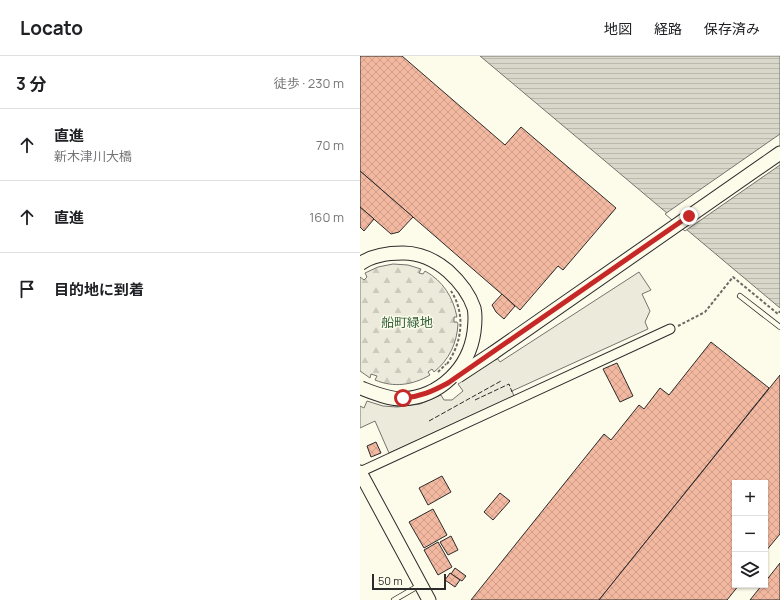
<!DOCTYPE html>
<html lang="ja">
<meta charset="utf-8">
<style>
:root{--surface:#fff;--page:#f6f6f6;--text:#202124;--muted:#757577;--line:#e0e0e0}
body{margin:0;font-family:Manrope,"Noto Sans JP",sans-serif;background:var(--page);color:var(--text)}
.controls{position:absolute;right:12px;bottom:12px;display:grid;overflow:hidden;border-radius:0px;box-shadow:0 1px 3px #0004}
.controls button{width:36px;height:36px;display:grid;place-items:center;padding:0;border:0;border-bottom:1px solid var(--line);background:var(--surface);color:var(--text);font:20px sans-serif}
.scale{position:absolute;left:12px;bottom:10px;width:74px;box-sizing:border-box;padding-left:4px;border:2px solid #2b2b2b;border-top:0;font-size:11px;line-height:14px;white-space:nowrap;color:#2b2b2b;-webkit-text-stroke:3px #fdfbea;paint-order:stroke}
.stop{position:absolute;width:12px;height:12px;margin:-9px;border:3px solid #c62828;border-radius:50%;background:#fff}
.stop.end{background:#c62828;border-color:#fff;box-shadow:0 1px 4px #0008}
.list{margin:0;padding:0;list-style:none}
h2{display:flex;justify-content:space-between;align-items:center;height:52px;margin:0;padding:0 16px;font-size:17px}
h2 small{font-size:13px;font-weight:400;color:var(--muted)}
.list li{display:grid;grid-template-columns:26px 1fr auto;gap:12px;align-items:center;box-sizing:border-box;height:72px;padding:0 16px;border-top:1px solid var(--line)}
.list b{display:block;font-size:15px;white-space:nowrap}
.list p{margin:0;font-size:13px;white-space:nowrap;color:var(--muted)}
.list em{font-size:13px;font-style:normal;color:var(--muted)}
.icon{flex:none;width:22px;height:22px;fill:none;stroke:currentColor;stroke-width:2;stroke-linecap:round;stroke-linejoin:round}
.map{position:relative;flex:none;width:420px;height:544px;overflow:hidden}
header{display:flex;align-items:center;gap:24px;box-sizing:border-box;height:56px;padding:0 20px;background:var(--surface);border-bottom:1px solid var(--line)}
header strong{font-size:19px}
nav{display:flex;gap:22px;margin-inline-start:auto;font-size:14px}
main{display:flex}
aside{flex:1;background:var(--surface)}
.map>svg:first-child{display:block}
.forest{fill:url(#forest-firs);stroke:#74746e}
.parking{fill:#eceadb;stroke:#74746e}
.water{fill:url(#water-rules);stroke:#74746e}
.pier{fill:#fdfbea;stroke:#74746e}
.building{fill:url(#building-cross-hatch);stroke:#2b2b2b}
.lines{fill:none;stroke-linecap:round;stroke-linejoin:round}
.lane-casing{stroke:#2b2b2b;stroke-width:6}
.street-casing{stroke:#2b2b2b;stroke-width:11}
.secondary-casing{stroke:#2b2b2b;stroke-width:15}
.path{stroke:#6a6964;stroke-width:2;stroke-dasharray:3 2;stroke-linecap:butt}
.lane{stroke:#fdfbea;stroke-width:4.5}
.street{stroke:#fdfbea;stroke-width:9}
.secondary{stroke:#fdfbea;stroke-width:13}
.secondary-bridge-casing{stroke:#2b2b2b;stroke-width:15;stroke-linecap:butt}
.secondary-bridge{stroke:#fdfbea;stroke-width:13}
.fence{stroke:#2b2b2b;stroke-width:1;stroke-dasharray:5 2;stroke-linecap:butt}
.route{stroke:#c62828;stroke-width:5}
.labels{text-anchor:middle;stroke-width:3;stroke-linejoin:round;paint-order:stroke}
.park-label{font-size:13px;fill:#34623c;stroke:#fdfbea}
</style>
<header>
<strong>Locato</strong>
<nav><a>地図</a><a>経路</a><a>保存済み</a></nav>
</header>
<main>
<aside>
<h2>3 分<small>徒歩 · 230 m</small></h2>
<ul class="list">
<li><svg class="icon" aria-label="ahead" viewBox="0 0 24 24"><path d="M12 20V5M6 11l6-6 6 6"/></svg><div><b>直進</b><p>新木津川大橋</p></div><em>70 m</em></li>
<li><svg class="icon" aria-label="ahead" viewBox="0 0 24 24"><path d="M12 20V5M6 11l6-6 6 6"/></svg><div><b>直進</b></div><em>160 m</em></li>
<li><svg class="icon" aria-label="arrive" viewBox="0 0 24 24"><path d="M6 21V4h12l-3 4 3 4H6"/></svg><div><b>目的地に到着</b></div></li>
</ul>
</aside>
<div class="map">
<svg width="420" height="544" viewBox="0 0 420 544">
<defs>
<pattern id="forest-firs" width="22" height="20" patternUnits="userSpaceOnUse"><rect width="22" height="20" fill="#ecebdb"/><path d="M5 1l3.5 6h-7zM16 11l3.5 6h-7z" fill="#cbcabc"/></pattern>
<pattern id="water-rules" width="6" height="5" patternUnits="userSpaceOnUse"><rect width="6" height="5" fill="#d8d7c9"/><path d="M0 2.5h6" fill="none" stroke="#bab9ad"/></pattern>
<pattern id="building-cross-hatch" width="8" height="8" patternUnits="userSpaceOnUse"><rect width="8" height="8" fill="#f2b8a0"/><path d="M0 0l8 8M0 8l8-8" fill="none" stroke="#d09e8a"/></pattern>
</defs>
<rect width="100%" height="100%" fill="#fdfbea"/>
<path class="forest" d="M 33,208 L 48,209 L 61,213 L 59,217 L 63,218 L 65,215 C 83,225 93,241 97,261 L 94,261 L 94,266 L 97,266 L 98,268 C 97,287 89,304 74,316 L 72,313 L 68,316 L 70,319 C 53,329 34,332 15,324 L 17,320 L 11,318 L 10,322 L 0,315 L 0,221 L 4,224 L 7,221 L 5,217 L 18,211 Z"/>
<path class="parking" d="M 279,216 L 291,234 L 282,238 L 290,255 L 285,266 L 288,273 L 152,335 L 154,340 L 29,397 L 15,365 L 0,372 L 0,350 L 4,352 L 7,345 L 23,350 L 37,351 L 60,348 L 81,339 L 84,344 L 92,344 L 103,335 L 98,328 L 137,302 L 140,306 Z"/>
<path class="water" d="M 120,0 L 420,0 L 420,252 Z"/>
<path class="pier" d="M 420,78 L 420,109 L 325,175 L 305,158 Z"/>
<g class="building">
<path d="M 0,0 L 42,0 L 145,89 L 161,71 L 256,152 L 203,214 L 198,210 L 160,254 L 0,115 Z"/>
<path d="M 0,115 L 53,161 L 39,176 L 31,178 L 0,151 Z"/>
<path d="M 0,151 L 14,163 L 4,175 L 0,171 Z"/>
<path d="M 142,238 L 155,250 L 144,263 L 136,256 L 132,249 Z"/>
<path d="M 351,286 L 409,332 L 239,544 L 111,544 L 244,378 L 251,384 L 279,349 L 284,353 L 300,332 L 309,339 Z"/>
<path d="M 257,307 L 273,340 L 260,346 L 243,313 Z"/>
<path d="M 420,319 L 420,478 L 405,496 L 405,427 L 375,427 L 375,529 L 379,529 L 367,544 L 239,544 Z"/>
<path d="M 16,386 L 21,397 L 11,401 L 7,390 Z"/>
<path d="M 82,420 L 91,436 L 68,449 L 59,432 Z"/>
<path d="M 140,437 L 150,445 L 133,464 L 124,456 Z"/>
<path d="M 73,453 L 87,479 L 64,492 L 49,466 Z"/>
<path d="M 91,480 L 98,494 L 88,499 L 80,486 Z"/>
<path d="M 78,486 L 92,511 L 78,519 L 64,494 Z"/>
<path d="M 420,507 L 420,544 L 390,544 L 402,529 L 405,529 L 405,526 Z"/>
<path d="M 95,512 L 106,520 L 102,525 L 91,518 Z"/>
<path d="M 90,517 L 100,524 L 95,531 L 85,524 Z"/>
</g>
<g class="lines">
<defs>
<g id="lane">
<path d="M 380,240 L 420,271"/>
<path d="M 34,544 L 60,529"/>
</g>
<path id="street" d="M 0,416 L 310,273"/>
<g id="secondary">
<path d="M 133,297 L 420,97"/>
<path d="M 0,416 L 69,544"/>
</g>
</defs>
<use href="#lane" class="lane-casing"/>
<use href="#street" class="street-casing"/>
<use href="#secondary" class="secondary-casing"/>
<g class="path">
<path d="M 318,270 L 345,256 L 373,221 L 418,258 L 420,255"/>
<path d="M 87,308 C 102,287 106,258 91,235"/>
<path d="M 78,316 L 86,308"/>
</g>
<use href="#lane" class="lane"/>
<use href="#street" class="street"/>
<use href="#secondary" class="secondary"/>
<defs>
<g id="secondary-bridge">
<path d="M 0,208 C 12,199 28,197 43,197 C 60,197 75,204 88,215 C 99,225 109,237 114,252 C 116,260 115,268 114,276 C 109,312 80,341 42,343 C 28,343 14,337 1,332"/>
<path d="M 98,320 L 133,297"/>
</g>
</defs>
<use href="#secondary-bridge" class="secondary-bridge-casing"/>
<use href="#secondary-bridge" class="secondary-bridge"/>
<g class="fence">
<path d="M 115,344 L 149,328 L 152,336"/>
<path d="M 69,365 L 141,325"/>
</g>
</g>
<g class="lines">
<path class="route" d="M 43,342 C 60,341 73,335 88,327 L 329,160"/>
</g>
<g class="labels">
<g class="park-label">
<text x="47" y="271">船町緑地</text>
</g>
</g>
</svg>
<div class="controls">
<button>+</button>
<button>−</button>
<button><svg class="icon" aria-label="layers" viewBox="0 0 24 24"><path d="M12 4l9 5-9 5-9-5zM3 14l9 5 9-5"/></svg></button>
</div>
<div class="scale">50 m</div>
<div class="stop" style="left:43px;top:342px"></div>
<div class="stop end" style="left:329px;top:160px"></div>
</div>
</main>
